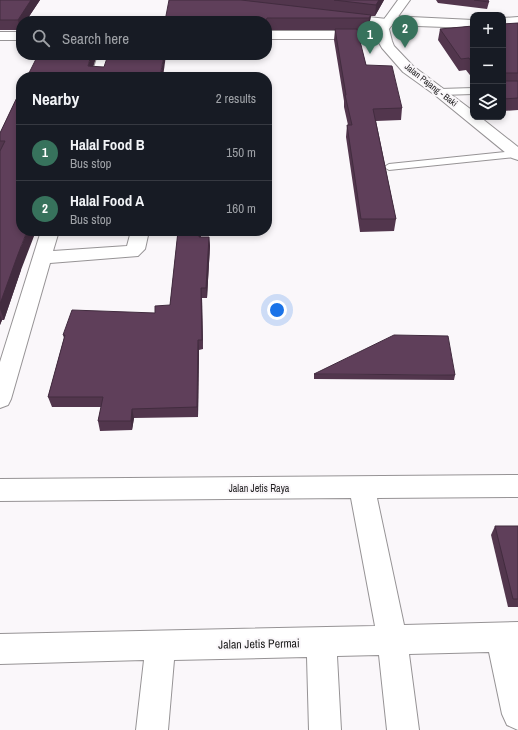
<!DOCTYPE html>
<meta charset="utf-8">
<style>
:root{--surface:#171b24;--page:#20242c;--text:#f1f3f6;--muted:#9ea1a6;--line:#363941;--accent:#37725c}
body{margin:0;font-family:"Archivo Narrow",sans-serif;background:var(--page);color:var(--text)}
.controls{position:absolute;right:12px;top:12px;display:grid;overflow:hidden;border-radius:8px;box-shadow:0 2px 6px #0003}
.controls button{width:36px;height:36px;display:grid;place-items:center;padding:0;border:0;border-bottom:1px solid var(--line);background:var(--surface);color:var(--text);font:20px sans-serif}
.you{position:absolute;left:277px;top:310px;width:14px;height:14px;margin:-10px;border:3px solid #fff;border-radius:50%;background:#1a73e8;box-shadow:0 0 0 6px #1a73e833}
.badge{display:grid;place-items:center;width:26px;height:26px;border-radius:50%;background:var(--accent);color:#fff;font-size:13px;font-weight:700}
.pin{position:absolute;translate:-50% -33px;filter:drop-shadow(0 1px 2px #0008)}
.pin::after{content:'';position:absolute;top:21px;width:14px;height:12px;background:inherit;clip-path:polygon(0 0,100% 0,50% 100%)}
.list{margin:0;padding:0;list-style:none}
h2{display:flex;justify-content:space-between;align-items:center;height:52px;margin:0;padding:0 16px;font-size:17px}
h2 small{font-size:13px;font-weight:400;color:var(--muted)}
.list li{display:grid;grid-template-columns:26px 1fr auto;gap:12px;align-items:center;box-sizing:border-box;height:56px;padding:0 16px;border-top:1px solid var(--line)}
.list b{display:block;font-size:15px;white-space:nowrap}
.list p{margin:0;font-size:13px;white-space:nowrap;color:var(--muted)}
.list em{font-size:13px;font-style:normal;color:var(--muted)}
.icon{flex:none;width:22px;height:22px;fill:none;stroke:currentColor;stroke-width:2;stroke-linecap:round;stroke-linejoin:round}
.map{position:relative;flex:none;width:518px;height:730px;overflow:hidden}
.search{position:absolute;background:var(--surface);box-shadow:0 2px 6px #0003;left:16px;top:16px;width:256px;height:44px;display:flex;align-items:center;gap:10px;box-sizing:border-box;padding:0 14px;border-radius:16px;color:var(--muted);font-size:15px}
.panel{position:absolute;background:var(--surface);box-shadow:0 2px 6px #0003;left:16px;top:72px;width:256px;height:164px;border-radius:16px}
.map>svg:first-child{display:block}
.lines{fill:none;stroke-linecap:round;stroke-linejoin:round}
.service-casing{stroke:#969395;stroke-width:2}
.minor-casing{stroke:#969395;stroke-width:2}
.tertiary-casing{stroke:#969395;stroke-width:2}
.secondary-casing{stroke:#969395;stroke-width:2}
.service{fill:#fff;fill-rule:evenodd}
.minor{fill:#fff;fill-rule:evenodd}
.tertiary{fill:#fff;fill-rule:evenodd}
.secondary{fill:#fff;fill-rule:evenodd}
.wall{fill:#52364d}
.shaded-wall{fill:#422c3f}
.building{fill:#5f3f5a;stroke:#422c3f}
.labels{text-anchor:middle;stroke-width:4;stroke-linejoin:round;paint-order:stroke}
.far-street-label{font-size:9px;fill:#1c1b1c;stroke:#faf7fa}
.street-label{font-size:10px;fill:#1c1b1c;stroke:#faf7fa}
.near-street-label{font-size:12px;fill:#1c1b1c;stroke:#faf7fa}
</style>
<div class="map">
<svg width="518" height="730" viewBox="0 0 518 730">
<rect width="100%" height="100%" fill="#faf7fa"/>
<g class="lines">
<defs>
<g id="service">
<path d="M 473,88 L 473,94 L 440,95 L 435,92 L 440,89 Z"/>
<path d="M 516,151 L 518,151 L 518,157 L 516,157 L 389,170 L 384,167 L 389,164 Z"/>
</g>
<g id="minor">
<path d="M 340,14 L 387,19 L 391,20 L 393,23 L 391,26 L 387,27 L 336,21 L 334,18 L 336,15 Z"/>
<path d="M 98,55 L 112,55 L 105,77 L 91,77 Z"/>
<path d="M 41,231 L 59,231 L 53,251 L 127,246 L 131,231 L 149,231 L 145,249 L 138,256 L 50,263 L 11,399 L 8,405 L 0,408 L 0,362 Z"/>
<path d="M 518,475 L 518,497 L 377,498 L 404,625 L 518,622 L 518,730 L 507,725 L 502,714 L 489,652 L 409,654 L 419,730 L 387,730 L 379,655 L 337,656 L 341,730 L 309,730 L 307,657 L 174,660 L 168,730 L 136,730 L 144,660 L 0,664 L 0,634 L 375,626 L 351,498 L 0,501 L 0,479 Z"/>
</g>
<g id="tertiary">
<path d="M 390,16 L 473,20 L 473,28 L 417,26 L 386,23 L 384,20 L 386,17 Z"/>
<path d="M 518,17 L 518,25 L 503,26 L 503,18 Z"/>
<path d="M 267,31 L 384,31 L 389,32 L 390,35 L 389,38 L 384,39 L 267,39 Z"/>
<rect x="0" y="32" width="21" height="8"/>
</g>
<path id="secondary" d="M 398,0 L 410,0 L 389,29 L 392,41 L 394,46 L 413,66 L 473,111 L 473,117 L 480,117 L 518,147 L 518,160 L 512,158 L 435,95 L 403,72 L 382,48 L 378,41 L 377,29 Z"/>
</defs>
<use href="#service" class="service-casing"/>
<use href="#minor" class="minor-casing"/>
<use href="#tertiary" class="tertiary-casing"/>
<use href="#secondary" class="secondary-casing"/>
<use href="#service" class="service"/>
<use href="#minor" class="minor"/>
<use href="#tertiary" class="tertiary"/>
<use href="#secondary" class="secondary"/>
</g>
<g class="wall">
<path d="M 0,0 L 40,0 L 26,21 L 21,21 L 20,30 L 0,30 Z"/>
<path d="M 169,0 L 384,0 L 375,16 L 371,16 L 369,26 L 368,30 L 357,30 L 366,65 L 402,108 L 401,120 L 376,121 L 396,219 L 394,231 L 360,232 L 346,137 L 347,125 L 348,125 L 344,107 L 344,101 L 334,40 L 335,30 L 267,30 L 267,21 Z"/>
<path d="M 436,0 L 488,0 L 489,2 L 487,9 L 438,3 Z"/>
<path d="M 518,23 L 518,110 L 503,111 L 503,24 Z"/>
<path d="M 473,26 L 473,79 L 466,70 L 459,71 L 438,40 L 440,29 Z"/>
<path d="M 21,89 L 21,270 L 4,320 L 2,320 L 0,325 L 0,133 Z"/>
<path d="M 178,231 L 201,231 L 201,237 L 209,237 L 210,246 L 207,298 L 202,298 L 203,349 L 199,350 L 198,417 L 134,418 L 132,430 L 100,431 L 98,421 L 101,407 L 52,407 L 48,397 L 64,338 L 63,335 L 155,313 L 170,305 Z"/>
<path d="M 314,374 L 455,375 L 454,380 L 314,379 Z"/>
<path d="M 495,526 L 518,526 L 518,607 L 508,607 L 491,535 Z"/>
</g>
<g class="shaded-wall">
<path d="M 31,0 L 40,0 L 26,21 L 21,21 L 21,29 L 20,30 L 18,20 Z"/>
<path d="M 379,0 L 384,0 L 375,16 L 376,5 Z"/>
<path d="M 371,15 L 369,26 L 368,30 L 369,18 Z"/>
<path d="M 91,55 L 97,55 L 90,77 L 88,66 Z"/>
<path d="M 164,55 L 166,55 L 163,77 L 160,77 Z"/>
<path d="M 27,231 L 36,231 L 21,270 L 4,320 L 0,309 L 0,304 L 17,257 Z"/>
<path d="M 200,231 L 201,231 L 200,246 L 199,237 Z"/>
<path d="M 209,237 L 210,246 L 207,298 L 206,288 Z"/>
<path d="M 201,288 L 202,298 L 203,349 L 202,340 Z"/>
<path d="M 0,315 L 2,320 L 0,325 Z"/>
<path d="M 198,340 L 199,350 L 198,417 L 197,407 Z"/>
<path d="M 132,409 L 134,418 L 132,430 L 131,421 Z"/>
</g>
<g class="building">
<path d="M 0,0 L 31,0 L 18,20 L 0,20 Z"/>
<path d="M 169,0 L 241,0 L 371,15 L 369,18 L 267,18 L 266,21 L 165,21 Z"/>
<path d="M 334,0 L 379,0 L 376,5 Z"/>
<path d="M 474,0 L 488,0 L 489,2 Z"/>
<path d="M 518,23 L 518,73 L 505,73 L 505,81 L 518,81 L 518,98 L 503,99 L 503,24 Z"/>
<path d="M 473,26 L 473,64 L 469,58 L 461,59 L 440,29 Z"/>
<path d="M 335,29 L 357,29 L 366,65 L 392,66 L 402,108 L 373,109 L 396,219 L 361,219 L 347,125 L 352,125 L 345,95 L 346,95 Z"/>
<path d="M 38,55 L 91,55 L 88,66 L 104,67 L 108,55 L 164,55 L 160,77 L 27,77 Z"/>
<path d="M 21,89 L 21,231 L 27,231 L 17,257 L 0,304 L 0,151 L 5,141 L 0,141 L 0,133 Z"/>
<path d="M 178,231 L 200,231 L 199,237 L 209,237 L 206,288 L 201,288 L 202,340 L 198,340 L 197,407 L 132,409 L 131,421 L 98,421 L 103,397 L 48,397 L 65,335 L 63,335 L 72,310 L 155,313 L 155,306 L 170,305 Z"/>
<path d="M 394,335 L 448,336 L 455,375 L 314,374 Z"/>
<path d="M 495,526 L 518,526 L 518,599 L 513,599 Z"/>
</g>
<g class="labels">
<g class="far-street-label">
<text transform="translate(431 85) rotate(38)" y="3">Jalan Pajang - Baki</text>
</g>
<g class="street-label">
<text x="259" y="492">Jalan Jetis Raya</text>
</g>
<g class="near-street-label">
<text transform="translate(259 644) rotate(-1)" y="4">Jalan Jetis Permai</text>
</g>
</g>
</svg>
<div class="controls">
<button>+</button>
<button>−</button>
<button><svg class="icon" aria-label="layers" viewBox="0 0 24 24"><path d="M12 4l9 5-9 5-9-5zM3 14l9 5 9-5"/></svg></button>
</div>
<div class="you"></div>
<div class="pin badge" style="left:370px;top:54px">1</div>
<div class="pin badge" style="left:405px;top:48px">2</div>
<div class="search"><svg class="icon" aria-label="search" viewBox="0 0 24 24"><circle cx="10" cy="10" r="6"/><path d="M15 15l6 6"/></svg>Search here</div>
<section class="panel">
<h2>Nearby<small>2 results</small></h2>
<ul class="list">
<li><span class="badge">1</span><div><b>Halal Food B</b><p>Bus stop</p></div><em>150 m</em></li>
<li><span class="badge">2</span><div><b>Halal Food A</b><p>Bus stop</p></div><em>160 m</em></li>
</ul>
</section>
</div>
